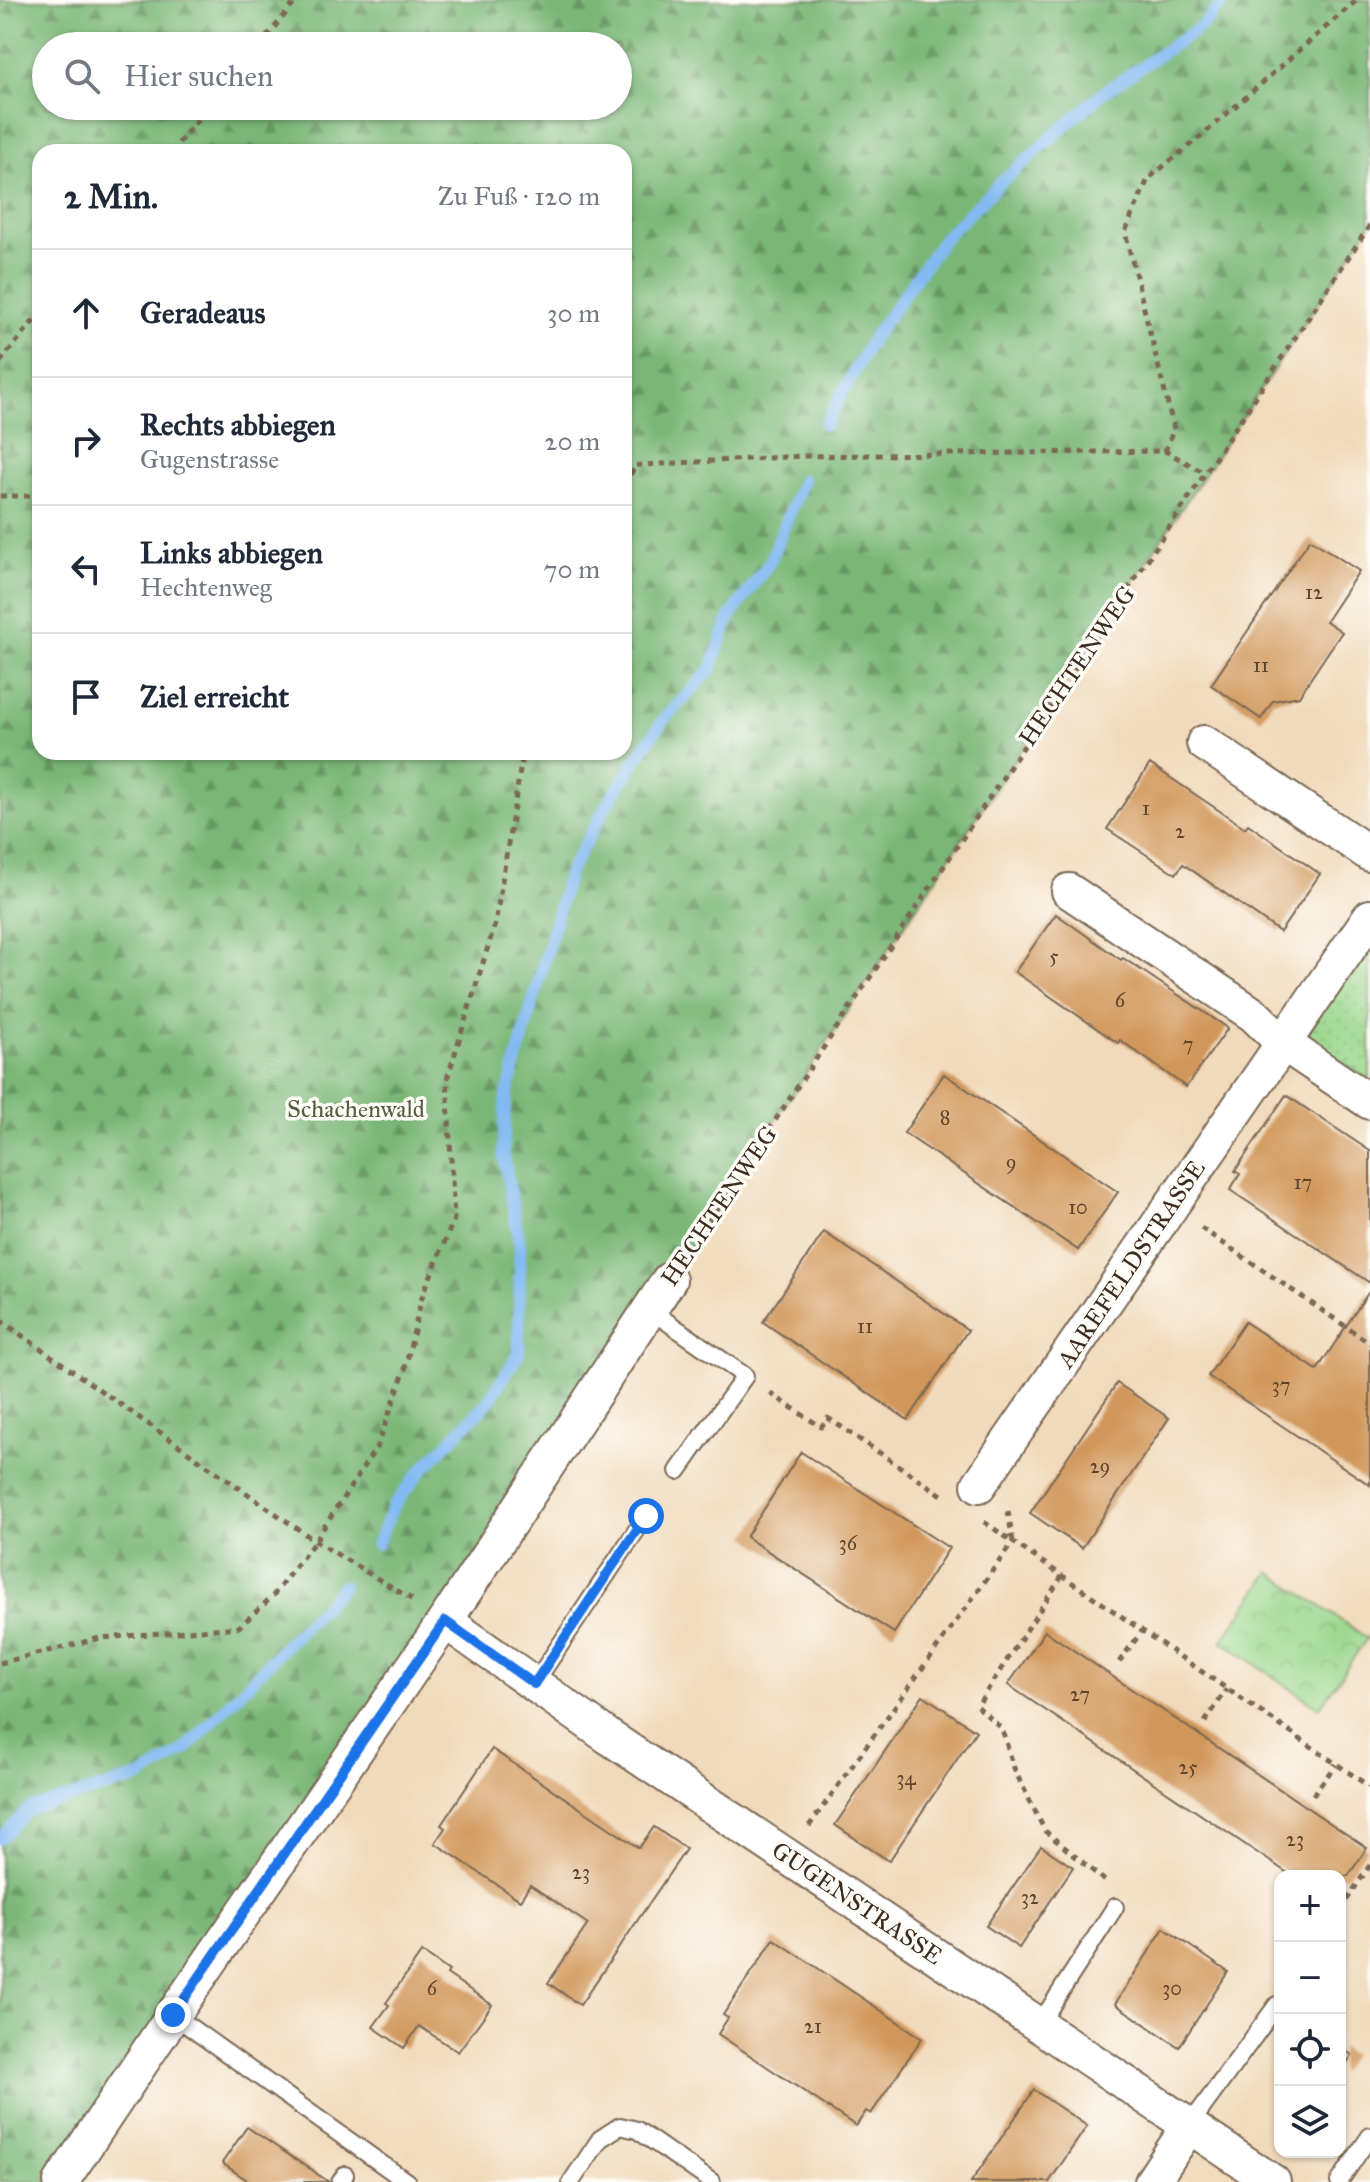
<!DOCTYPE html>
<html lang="de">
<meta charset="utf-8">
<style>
:root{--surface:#fff;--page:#f2f2f3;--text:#1f2937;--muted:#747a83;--line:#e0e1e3}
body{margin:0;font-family:"IM FELL Great Primer",serif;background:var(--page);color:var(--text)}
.controls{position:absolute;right:24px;bottom:24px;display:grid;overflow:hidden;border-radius:16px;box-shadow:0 2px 6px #0004}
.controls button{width:72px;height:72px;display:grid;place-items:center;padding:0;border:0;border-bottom:2px solid var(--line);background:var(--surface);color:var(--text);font:40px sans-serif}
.stop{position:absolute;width:24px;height:24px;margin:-18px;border:6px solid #1a73e8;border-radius:50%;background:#fff}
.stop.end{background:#1a73e8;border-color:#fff;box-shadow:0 2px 8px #0008}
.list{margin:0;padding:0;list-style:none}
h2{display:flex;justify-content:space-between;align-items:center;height:104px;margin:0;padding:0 32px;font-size:34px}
h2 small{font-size:26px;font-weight:400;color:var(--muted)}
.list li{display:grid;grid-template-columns:52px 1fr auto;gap:24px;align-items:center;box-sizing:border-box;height:128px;padding:0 32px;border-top:2px solid var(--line)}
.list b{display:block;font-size:30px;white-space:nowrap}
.list p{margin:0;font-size:26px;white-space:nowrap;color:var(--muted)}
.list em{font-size:26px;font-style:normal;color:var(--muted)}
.icon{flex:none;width:44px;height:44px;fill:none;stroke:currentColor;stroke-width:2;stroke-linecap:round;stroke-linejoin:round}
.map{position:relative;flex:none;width:1370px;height:2182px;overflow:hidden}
.search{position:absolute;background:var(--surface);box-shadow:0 2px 6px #0004;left:32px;top:32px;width:600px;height:88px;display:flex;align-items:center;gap:20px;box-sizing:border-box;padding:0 28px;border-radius:44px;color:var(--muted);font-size:30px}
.panel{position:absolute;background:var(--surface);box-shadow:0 2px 6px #0004;left:32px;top:144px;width:600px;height:616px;border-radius:24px}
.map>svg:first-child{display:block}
.grass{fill:url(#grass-dots);stroke:#6a8054;stroke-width:2}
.forest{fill:url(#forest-firs);stroke:#5a704a;stroke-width:2;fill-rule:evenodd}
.park{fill:url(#park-crowns);stroke:#6a8054;stroke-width:2}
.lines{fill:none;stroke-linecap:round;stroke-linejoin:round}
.stream{stroke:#83baf3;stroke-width:12}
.building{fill:#d1975a}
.lane-casing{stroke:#7b6855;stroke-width:20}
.street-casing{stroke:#7b6855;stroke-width:38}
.path{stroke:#7b6855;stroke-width:5;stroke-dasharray:6 6;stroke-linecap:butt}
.lane{stroke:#fff;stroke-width:16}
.street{stroke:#fff;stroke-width:34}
.route{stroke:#1a73e8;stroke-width:10}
.labels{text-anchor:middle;stroke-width:7;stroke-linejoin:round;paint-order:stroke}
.number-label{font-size:20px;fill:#60452d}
.street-label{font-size:24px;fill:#3b2a1e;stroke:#fdfcf7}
.park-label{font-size:24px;fill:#575e3f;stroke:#fdfcf7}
</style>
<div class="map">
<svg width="1370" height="2182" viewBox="0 0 1370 2182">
<defs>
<pattern id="grass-dots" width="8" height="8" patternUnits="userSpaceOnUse" patternTransform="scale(2)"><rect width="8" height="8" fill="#99d68b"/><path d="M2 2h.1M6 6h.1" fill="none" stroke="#85b878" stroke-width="1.8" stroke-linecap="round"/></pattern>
<pattern id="forest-firs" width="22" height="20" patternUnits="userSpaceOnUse" patternTransform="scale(2)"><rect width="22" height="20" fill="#7ab777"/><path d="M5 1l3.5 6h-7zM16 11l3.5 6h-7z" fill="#659561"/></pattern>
<pattern id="park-crowns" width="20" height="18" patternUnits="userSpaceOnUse" patternTransform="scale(2)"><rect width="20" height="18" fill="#99d68b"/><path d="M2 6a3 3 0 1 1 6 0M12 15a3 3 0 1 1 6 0" fill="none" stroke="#85b878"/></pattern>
</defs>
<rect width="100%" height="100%" fill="#fdfcf7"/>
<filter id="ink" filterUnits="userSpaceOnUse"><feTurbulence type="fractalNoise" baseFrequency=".0125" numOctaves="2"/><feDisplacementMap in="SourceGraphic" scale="16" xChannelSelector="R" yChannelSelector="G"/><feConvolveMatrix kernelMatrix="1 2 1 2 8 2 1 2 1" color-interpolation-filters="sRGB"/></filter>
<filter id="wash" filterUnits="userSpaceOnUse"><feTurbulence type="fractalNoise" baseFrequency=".006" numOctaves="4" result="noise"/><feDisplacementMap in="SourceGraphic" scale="32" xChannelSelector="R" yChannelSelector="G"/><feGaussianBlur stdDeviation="1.8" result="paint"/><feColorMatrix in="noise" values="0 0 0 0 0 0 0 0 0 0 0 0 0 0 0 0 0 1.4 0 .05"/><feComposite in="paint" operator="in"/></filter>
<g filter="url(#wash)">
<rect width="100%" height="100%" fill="#f1dabb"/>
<path class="grass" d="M 1370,944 L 1370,1081 L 1305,1037 Z"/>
<path class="forest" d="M 0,0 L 1370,0 L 1370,225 L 669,1280 L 61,2182 L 0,2182 ZM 46,46 L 618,46 L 618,106 L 46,106 ZM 40,152 L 624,152 L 624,752 L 40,752 Z"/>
<path class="park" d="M 1270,1572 L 1367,1638 L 1319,1708 L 1222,1641 Z"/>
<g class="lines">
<g class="stream">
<path d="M 825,425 L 871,341 L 944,238 L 1001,182 L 1104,92 L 1203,25 L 1225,0"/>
<path d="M 377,1544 L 393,1507 L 419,1473 L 488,1402 L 519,1353 L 520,1246 L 503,1152 L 506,1099 L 569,872 L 611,798 L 663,720 L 710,671 L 730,617 L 770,562 L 803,480"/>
<path d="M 0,1839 L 29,1809 L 141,1777 L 185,1750 L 343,1586"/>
</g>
</g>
<g id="blocks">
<g class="building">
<path d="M 1310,539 L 1359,571 L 1326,621 L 1342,632 L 1327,654 L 1299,696 L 1273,701 L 1261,719 L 1211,685 Z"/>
<path d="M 1150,764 L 1245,828 L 1248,824 L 1320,874 L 1280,932 L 1183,864 L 1176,874 L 1107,829 Z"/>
<path d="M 1056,914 L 1121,960 L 1123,958 L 1228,1028 L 1186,1087 L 1120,1040 L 1118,1043 L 1015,972 Z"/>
<path d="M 944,1074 L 1118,1192 L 1078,1250 L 904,1133 Z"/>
<path d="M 1286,1095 L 1370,1151 L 1370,1283 L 1230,1190 L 1240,1174 L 1235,1171 Z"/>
<path d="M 824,1232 L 968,1330 L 908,1420 L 763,1322 Z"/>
<path d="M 1370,1290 L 1370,1485 L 1208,1376 L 1245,1322 L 1317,1370 Z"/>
<path d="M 1117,1383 L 1169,1418 L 1082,1548 L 1030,1513 Z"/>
<path d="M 801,1452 L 949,1548 L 894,1633 L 746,1537 Z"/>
<path d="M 1045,1631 L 1367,1848 L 1348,1876 L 1292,1876 L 1008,1685 Z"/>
<path d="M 923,1695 L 976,1731 L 889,1861 L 835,1825 Z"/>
<path d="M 492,1749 L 639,1848 L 654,1827 L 686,1849 L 580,2005 L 548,1983 L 588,1924 L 530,1885 L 520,1900 L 435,1843 L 445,1828 L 441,1825 Z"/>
<path d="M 1041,1846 L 1073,1867 L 1019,1948 L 986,1926 Z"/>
<path d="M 1164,1928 L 1228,1972 L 1179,2047 L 1115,2004 Z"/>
<path d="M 774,1939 L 922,2038 L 871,2114 L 866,2111 L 856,2126 L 718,2034 L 728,2018 L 723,2015 Z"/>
<path d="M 422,1952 L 449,1971 L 447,1974 L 492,2005 L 458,2052 L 419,2026 L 404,2048 L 373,2027 L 389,2005 L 386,2003 Z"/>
<path d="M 1340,2047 L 1352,2055 L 1340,2074 Z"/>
<path d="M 1034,2090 L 1087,2126 L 1049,2182 L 971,2182 Z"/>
<path d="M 247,2127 L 329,2182 L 250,2182 L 222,2163 Z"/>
</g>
</g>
</g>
<g filter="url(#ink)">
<use href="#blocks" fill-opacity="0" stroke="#7b6855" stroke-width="2"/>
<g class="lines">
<defs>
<g id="lane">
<path d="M 650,1310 L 745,1376 L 678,1471"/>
<path d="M 534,1684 L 646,1516"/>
<path d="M 173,2015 L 407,2182"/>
<path d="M 1039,2025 L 1115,1907"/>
<path d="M 1189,2126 L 1277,2005"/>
<path d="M 340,2182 L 345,2175"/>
<path d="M 571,2182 L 600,2139 L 620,2126 L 637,2130 L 712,2182"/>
<path d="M 1339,2182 L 1370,2136"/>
</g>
<g id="street">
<path d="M 1204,743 L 1370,854"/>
<path d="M 1069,891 L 1254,1015 L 1283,1043 L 1370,1102"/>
<path d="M 979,1485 L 1370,917"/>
<path d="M 445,1621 L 609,1737 L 1273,2182"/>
<path d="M 61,2182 L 173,2015 L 445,1621 L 669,1280"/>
<path d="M 1152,2182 L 1189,2126"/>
</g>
</defs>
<use href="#lane" class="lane-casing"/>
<use href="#street" class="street-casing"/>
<g class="path">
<path d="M 259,46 L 297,0"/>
<path d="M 171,152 L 209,106"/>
<path d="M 0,362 L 40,313"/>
<path d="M 1165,451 L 1174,429 L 1125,232 L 1148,179 L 1207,131 L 1357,0"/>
<path d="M 624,466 L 803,456 L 1165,451 L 1205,473"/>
<path d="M 624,485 L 636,465"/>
<path d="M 0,496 L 40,496"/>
<path d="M 1201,1228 L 1370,1343"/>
<path d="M 689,1250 L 1370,225"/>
<path d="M 0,1320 L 315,1541 L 413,1600"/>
<path d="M 770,1393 L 821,1427 L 828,1418 L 942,1495"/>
<path d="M 1008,1511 L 1013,1542"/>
<path d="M 984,1522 L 1012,1541"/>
<path d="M 1062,1576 L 977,1706 L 1002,1729 L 1015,1771 L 1045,1831 L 1105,1881"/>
<path d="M 1119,1662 L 1142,1631"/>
<path d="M 0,1663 L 100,1638 L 239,1627 L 272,1597 L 315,1541 L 378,1445 L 405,1369 L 422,1297 L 454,1219 L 447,1079 L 495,924 L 523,752"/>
<path d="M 1205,1722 L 1227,1689"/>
<path d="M 1313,1795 L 1336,1764"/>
<path d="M 809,1826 L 1013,1542 L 1370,1787"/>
<path d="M 1340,1910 L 1370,1865"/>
</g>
<use href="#lane" class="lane"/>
<use href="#street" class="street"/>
</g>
</g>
<g class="lines" filter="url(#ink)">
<path class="route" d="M 173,2015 L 445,1621 L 534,1684 L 646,1516"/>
</g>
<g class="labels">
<g class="number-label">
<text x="1314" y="599">12</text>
<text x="1261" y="672">11</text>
<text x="1146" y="815">1</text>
<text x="1180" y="838">2</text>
<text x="1054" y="963">5</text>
<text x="1120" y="1007">6</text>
<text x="1188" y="1051">7</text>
<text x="945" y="1124">8</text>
<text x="1011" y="1169">9</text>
<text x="1303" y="1189">17</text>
<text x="1078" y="1214">10</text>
<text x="865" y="1333">11</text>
<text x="1281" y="1392">37</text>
<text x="1100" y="1473">29</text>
<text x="848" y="1550">36</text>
<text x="1080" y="1701">27</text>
<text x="1188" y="1774">25</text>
<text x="906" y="1785">34</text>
<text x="1295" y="1846">23</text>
<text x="581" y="1879">23</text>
<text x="1030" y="1904">32</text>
<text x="432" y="1995">6</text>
<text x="1172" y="1995">30</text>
<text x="813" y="2033">21</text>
</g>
<g class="street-label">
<text transform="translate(1077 666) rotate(-56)" y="8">HECHTENWEG</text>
<text transform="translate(719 1206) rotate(-56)" y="8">HECHTENWEG</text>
<text transform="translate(1131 1264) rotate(-56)" y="8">AAREFELDSTRASSE</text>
<text transform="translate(857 1903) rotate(34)" y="8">GUGENSTRASSE</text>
</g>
<g class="park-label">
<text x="356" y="1117">Schachenwald</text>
</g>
</g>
</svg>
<div class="controls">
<button>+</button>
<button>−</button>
<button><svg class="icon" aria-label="locate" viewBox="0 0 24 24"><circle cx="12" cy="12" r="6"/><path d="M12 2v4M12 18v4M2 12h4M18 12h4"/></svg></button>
<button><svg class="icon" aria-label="layers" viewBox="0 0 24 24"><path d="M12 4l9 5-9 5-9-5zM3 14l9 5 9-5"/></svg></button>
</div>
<div class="stop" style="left:646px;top:1516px"></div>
<div class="stop end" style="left:173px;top:2015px"></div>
<div class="search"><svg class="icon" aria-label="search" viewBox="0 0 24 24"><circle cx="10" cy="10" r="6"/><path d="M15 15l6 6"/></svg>Hier suchen</div>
<section class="panel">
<h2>2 Min.<small>Zu Fuß · 120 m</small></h2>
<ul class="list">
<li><svg class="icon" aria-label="ahead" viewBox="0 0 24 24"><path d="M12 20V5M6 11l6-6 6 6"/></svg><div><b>Geradeaus</b></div><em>30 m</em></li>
<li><svg class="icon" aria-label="right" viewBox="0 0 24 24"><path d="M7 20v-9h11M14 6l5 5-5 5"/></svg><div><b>Rechts abbiegen</b><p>Gugenstrasse</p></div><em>20 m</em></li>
<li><svg class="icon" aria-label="left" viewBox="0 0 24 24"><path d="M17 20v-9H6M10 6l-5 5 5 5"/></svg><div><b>Links abbiegen</b><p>Hechtenweg</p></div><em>70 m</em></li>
<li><svg class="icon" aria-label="arrive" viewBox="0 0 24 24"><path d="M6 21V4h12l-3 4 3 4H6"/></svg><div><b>Ziel erreicht</b></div></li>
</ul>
</section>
</div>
